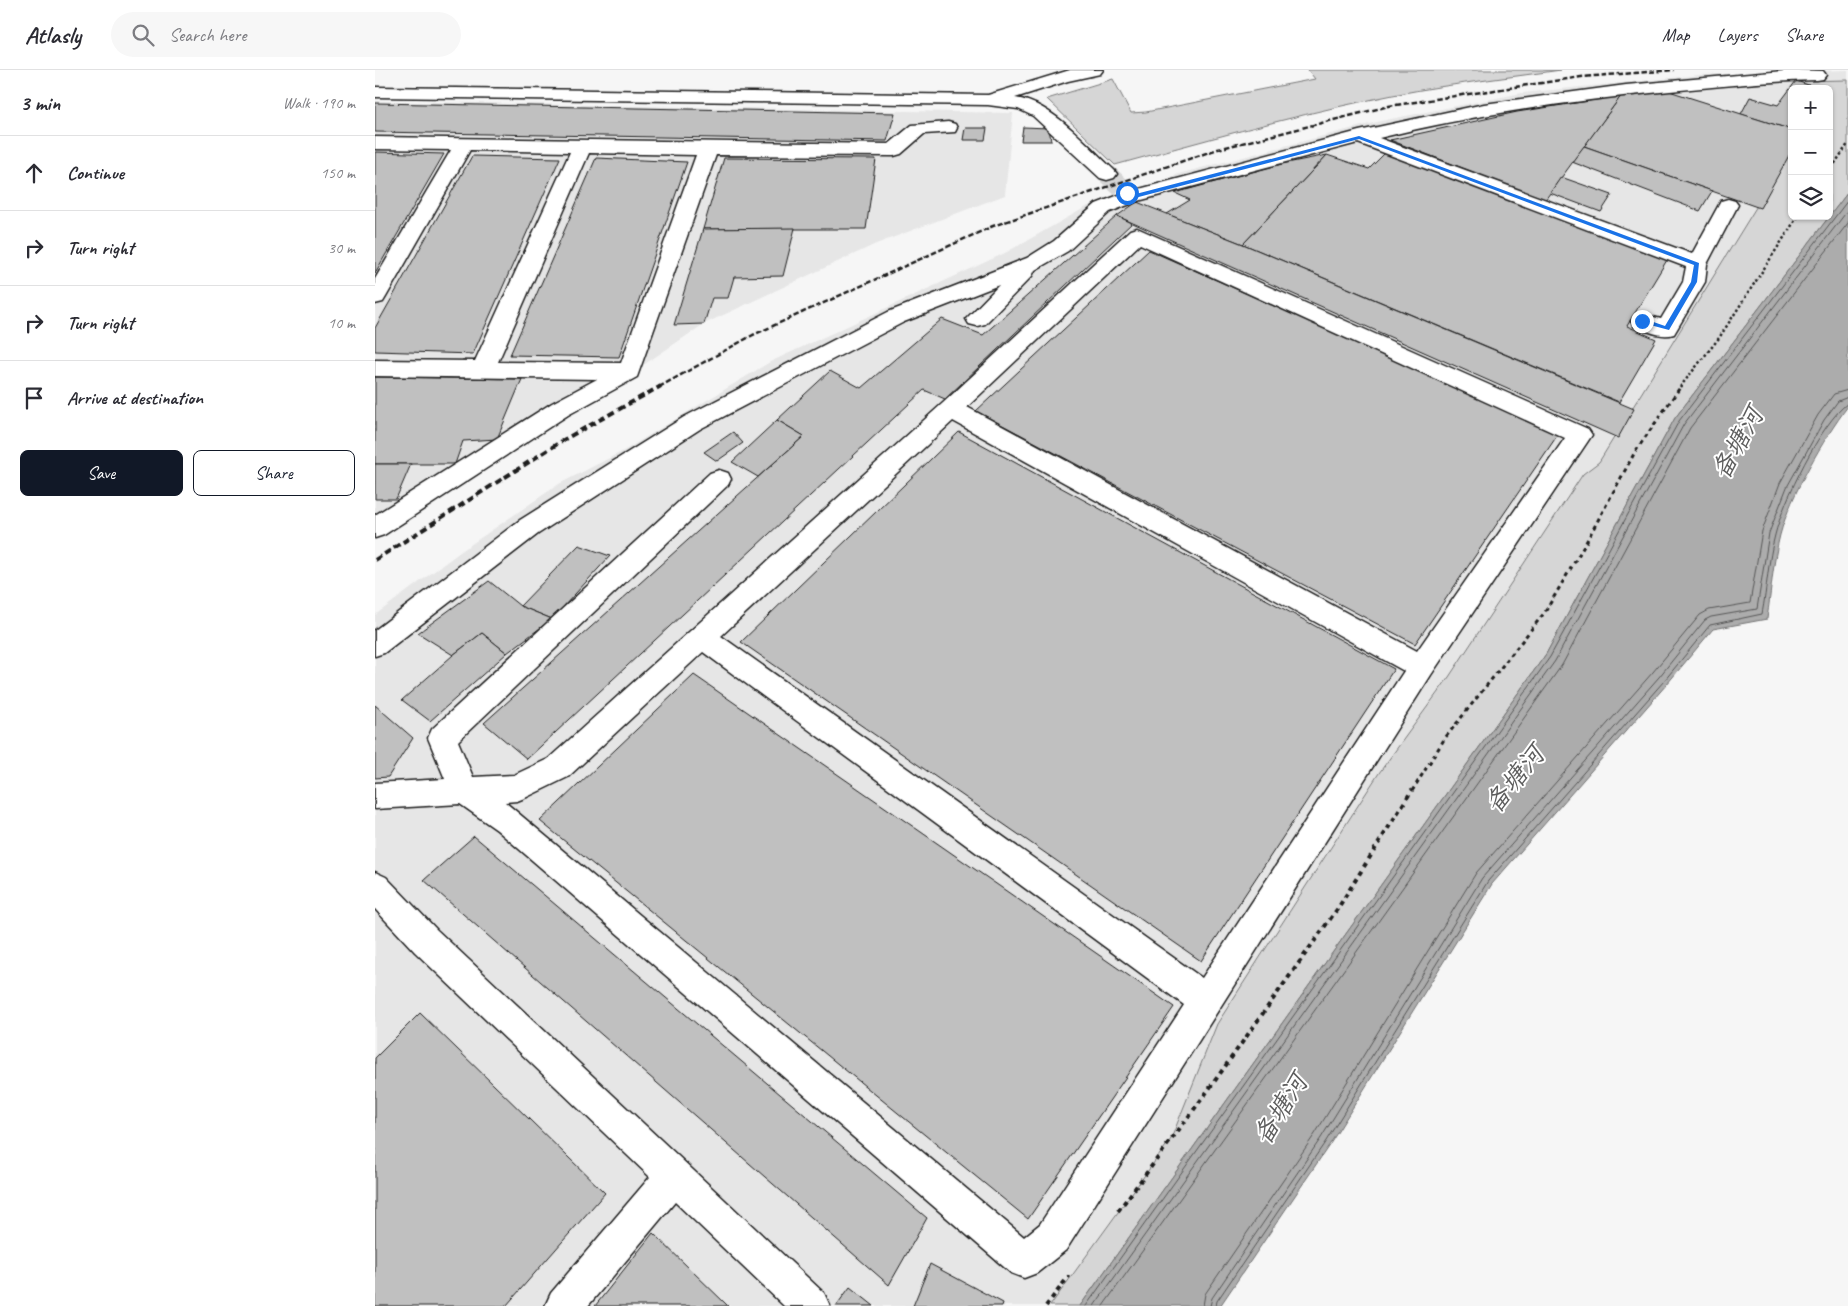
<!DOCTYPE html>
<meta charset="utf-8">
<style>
:root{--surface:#fff;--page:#f7f7f7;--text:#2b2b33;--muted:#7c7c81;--line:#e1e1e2;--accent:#111827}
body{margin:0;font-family:Caveat,"LXGW WenKai TC",sans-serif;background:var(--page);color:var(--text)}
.controls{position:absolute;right:15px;top:15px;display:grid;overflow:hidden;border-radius:8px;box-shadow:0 1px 4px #0004}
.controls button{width:45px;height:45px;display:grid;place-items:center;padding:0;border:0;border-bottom:1px solid var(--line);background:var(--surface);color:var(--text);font:25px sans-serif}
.stop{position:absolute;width:15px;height:15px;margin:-11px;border:4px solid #1a73e8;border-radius:50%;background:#fff}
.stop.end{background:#1a73e8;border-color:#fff;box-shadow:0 1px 5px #0008}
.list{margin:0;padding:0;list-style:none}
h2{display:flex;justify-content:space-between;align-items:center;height:65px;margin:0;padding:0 20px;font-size:21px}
h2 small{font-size:16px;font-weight:400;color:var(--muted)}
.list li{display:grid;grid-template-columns:32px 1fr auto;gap:15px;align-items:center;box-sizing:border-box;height:75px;padding:0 20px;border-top:1px solid var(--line)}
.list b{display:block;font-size:19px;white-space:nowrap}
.list em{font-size:16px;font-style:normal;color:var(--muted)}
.actions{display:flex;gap:10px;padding:15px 20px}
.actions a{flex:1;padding:11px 0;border:1px solid var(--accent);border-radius:8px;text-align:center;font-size:18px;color:var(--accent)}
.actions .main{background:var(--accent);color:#fff}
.icon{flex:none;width:28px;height:28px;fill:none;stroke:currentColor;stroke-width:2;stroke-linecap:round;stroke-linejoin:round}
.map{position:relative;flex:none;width:1473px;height:1236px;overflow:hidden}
header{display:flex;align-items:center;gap:30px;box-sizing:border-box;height:70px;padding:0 25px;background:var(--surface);border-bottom:1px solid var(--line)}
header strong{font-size:24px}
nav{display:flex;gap:28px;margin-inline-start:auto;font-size:18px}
.search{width:350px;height:45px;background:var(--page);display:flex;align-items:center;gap:12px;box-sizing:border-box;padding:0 18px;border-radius:28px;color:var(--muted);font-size:19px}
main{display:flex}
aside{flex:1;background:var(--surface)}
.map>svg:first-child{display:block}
.built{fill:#e6e6e6;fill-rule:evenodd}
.green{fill:#d6d6d6;stroke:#797979}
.water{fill:#acacac;stroke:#727272}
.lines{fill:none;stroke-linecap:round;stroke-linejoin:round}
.shore{stroke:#565656;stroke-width:1}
.building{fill:#c0c0c0;stroke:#1c1c1c}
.minor-tunnel{stroke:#d5d5d5;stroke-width:20;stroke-dasharray:20 10;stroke-linecap:butt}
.minor-casing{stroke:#1c1c1c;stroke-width:3}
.path-far2{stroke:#1c1c1c;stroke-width:2.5;stroke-dasharray:2.5 2.5;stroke-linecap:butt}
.path-far1{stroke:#1c1c1c;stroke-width:3;stroke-dasharray:4 4;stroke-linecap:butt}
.path{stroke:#1c1c1c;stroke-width:4;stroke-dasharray:4.5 4.5;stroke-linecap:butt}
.minor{fill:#fff;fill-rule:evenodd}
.rail-far1{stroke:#1c1c1c;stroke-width:2.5;stroke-dasharray:5.5 2.5;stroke-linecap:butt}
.rail{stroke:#1c1c1c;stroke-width:4;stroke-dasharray:7 4;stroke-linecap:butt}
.route{fill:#1a73e8}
.labels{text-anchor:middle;stroke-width:4;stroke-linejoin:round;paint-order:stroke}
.water-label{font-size:26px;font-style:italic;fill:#5d5d5d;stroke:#fff}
</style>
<header>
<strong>Atlasly</strong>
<div class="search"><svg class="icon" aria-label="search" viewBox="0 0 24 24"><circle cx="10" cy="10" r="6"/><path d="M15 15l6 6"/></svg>Search here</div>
<nav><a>Map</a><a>Layers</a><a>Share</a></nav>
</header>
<main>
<aside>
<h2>3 min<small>Walk · 190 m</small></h2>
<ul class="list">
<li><svg class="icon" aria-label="ahead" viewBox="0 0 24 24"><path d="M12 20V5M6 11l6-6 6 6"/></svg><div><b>Continue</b></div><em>150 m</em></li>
<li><svg class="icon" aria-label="right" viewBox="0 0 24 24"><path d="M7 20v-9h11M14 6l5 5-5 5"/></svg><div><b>Turn right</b></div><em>30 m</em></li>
<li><svg class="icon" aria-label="right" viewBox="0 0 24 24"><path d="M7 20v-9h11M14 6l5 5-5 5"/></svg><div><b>Turn right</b></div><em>10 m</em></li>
<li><svg class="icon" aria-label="arrive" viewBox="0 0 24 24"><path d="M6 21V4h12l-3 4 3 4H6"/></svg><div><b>Arrive at destination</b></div></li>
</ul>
<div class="actions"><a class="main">Save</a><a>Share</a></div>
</aside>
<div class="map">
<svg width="1473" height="1236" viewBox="0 0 1473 1236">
<rect width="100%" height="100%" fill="#f6f6f6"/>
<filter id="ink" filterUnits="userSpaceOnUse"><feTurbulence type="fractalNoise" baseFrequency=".02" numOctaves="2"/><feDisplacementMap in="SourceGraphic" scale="10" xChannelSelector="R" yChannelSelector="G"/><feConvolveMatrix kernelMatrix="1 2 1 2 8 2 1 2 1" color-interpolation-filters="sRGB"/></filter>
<g filter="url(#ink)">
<g class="built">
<path d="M 1473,0 L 1473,122 L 1171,584 L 705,1236 L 0,1236 L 0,545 L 85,482 L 184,414 L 250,380 L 395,292 L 630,183 L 713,136 L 807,103 L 1006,51 L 1147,23 L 1325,5 ZM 1417,19 L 1454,19 L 1454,146 L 1417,146 Z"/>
<path d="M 0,31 L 638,43 L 630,125 L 501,174 L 329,254 L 166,364 L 0,465 Z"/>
</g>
<g class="green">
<path d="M 933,0 L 1186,0 C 1122,9 1057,16 994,30 C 909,48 824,72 740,95 L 672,29 L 738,9 L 756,43 L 771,42 L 940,9 Z"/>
<path d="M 1473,10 L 1473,122 L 1300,348 L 1171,584 L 705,1236 L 675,1236 L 796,1069 L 842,954 L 1004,703 L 1074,607 L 1208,404 L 1224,392 L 1417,79 L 1417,146 L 1454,146 L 1454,19 L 1446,19 L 1421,11 Z"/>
</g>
<path class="water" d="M 1473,122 L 1473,336 C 1448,370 1416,424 1405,465 C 1398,492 1396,522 1392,549 L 1338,559 L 1292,614 L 1117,814 L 955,1074 L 845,1236 L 705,1236 L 1171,584 L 1300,348 Z"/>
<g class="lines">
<g class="shore">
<path d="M 711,1236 L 1175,587 L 1304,351 L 1473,130"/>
<path d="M 719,1236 L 1180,591 L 1309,354 L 1473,140"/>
<path d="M 728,1236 L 1187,595 L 1315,358 L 1473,153"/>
<path d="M 828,1236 L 830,1224 L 940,1064 L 1101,803 L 1278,602 L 1325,545 L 1334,540 L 1375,533 L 1387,461 L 1405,413 L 1443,345 L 1459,324 L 1473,320"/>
<path d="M 835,1236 L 837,1228 L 946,1068 L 1107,808 L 1284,607 L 1330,550 L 1336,547 L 1382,539 L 1394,463 L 1412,417 L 1449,350 L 1463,331 L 1473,327"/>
<path d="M 841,1236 L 842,1231 L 951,1071 L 1113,811 L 1289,611 L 1335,555 L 1387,544 C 1392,518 1393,491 1400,465 C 1408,432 1446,352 1473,333"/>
</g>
</g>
<g class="building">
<path d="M 1421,11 L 1446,19 L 1417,19 L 1417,60 L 1366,44 L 1375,27 L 1403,35 Z"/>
<path d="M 1294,21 L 1417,60 L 1417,80 L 1385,138 L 1209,76 L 1246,26 Z"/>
<path d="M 1246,26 L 1170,130 L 1015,70 L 1142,42 Z"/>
<path d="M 0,33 L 520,43 L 512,71 L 0,62 Z"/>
<path d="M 648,57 L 674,58 L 676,71 L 646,71 Z"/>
<path d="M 590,58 L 612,58 L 610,70 L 588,70 Z"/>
<path d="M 1209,76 L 1337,121 L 1325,141 L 1197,92 Z"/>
<path d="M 0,82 L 69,84 L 0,203 Z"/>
<path d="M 1010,83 L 1292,190 L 1252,256 L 1281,269 L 1244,332 L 868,174 L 952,85 L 994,99 Z"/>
<path d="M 952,85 L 868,174 L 792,144 L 815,130 L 800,123 L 902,95 Z"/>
<path d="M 97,86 L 185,88 L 98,284 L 0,281 L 0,258 Z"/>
<path d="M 221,88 L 312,92 L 244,287 L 135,285 Z"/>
<path d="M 349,88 L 501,89 L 491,159 L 328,159 Z"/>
<path d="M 1186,107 L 1237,125 L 1226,142 L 1175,123 Z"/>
<path d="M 762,132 L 868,174 L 1259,339 L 1243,368 L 742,146 Z"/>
<path d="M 742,146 L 757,153 L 570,329 L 549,320 L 152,689 L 109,653 L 429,366 L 402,350 L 455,301 L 486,318 L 567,249 L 608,265 Z"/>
<path d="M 420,158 L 408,206 L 359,207 L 353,228 L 337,228 L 329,254 L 299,255 L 328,159 Z"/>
<path d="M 774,180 L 1184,363 L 1040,574 L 601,341 Z"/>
<path d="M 0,307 L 147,309 L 122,369 L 88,371 L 80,394 L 0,394 Z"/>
<path d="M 402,350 L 429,366 L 383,407 L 357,392 Z"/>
<path d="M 358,362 L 368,373 L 342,391 L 329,382 Z"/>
<path d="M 584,362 L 1019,599 L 826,891 L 366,572 Z"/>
<path d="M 0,394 L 36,394 L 21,429 L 0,429 Z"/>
<path d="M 204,475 L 235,486 L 177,549 L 145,536 Z"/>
<path d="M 114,511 L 145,536 L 177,549 L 132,583 L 107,563 L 78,585 L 43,563 Z"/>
<path d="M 107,563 L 132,583 L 55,651 L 27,630 L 78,585 Z"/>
<path d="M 319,605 L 799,937 L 653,1149 L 165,751 Z"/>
<path d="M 0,635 L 38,668 L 13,707 L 0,708 Z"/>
<path d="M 99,766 L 552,1148 L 514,1215 L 49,810 Z"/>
<path d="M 45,943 L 230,1123 L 131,1236 L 0,1236 L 0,988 Z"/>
<path d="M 278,1163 L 353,1236 L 220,1236 Z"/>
<path d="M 555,1194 L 628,1233 L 627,1236 L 538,1236 Z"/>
<path d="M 475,1217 L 499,1236 L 461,1236 Z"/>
</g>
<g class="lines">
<path class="minor-tunnel" d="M 732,104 L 752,123"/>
<defs>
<g id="minor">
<path d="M 695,0 L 728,0 L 725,4 L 693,11 L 640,28 C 676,32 712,75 739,100 L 742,104 L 739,108 L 732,110 L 725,108 L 658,46 L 643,39 L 613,35 L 0,27 L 0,17 L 613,25 Z"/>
<path d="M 1420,0 L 1448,1 L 1451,5 L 1448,9 L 1442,10 C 1393,11 1344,16 1295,21 C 1197,31 1100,44 1004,68 L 1317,184 L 1346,131 L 1353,129 L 1360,131 L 1363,135 L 1332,194 L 1330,212 L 1299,264 C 1286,268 1272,261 1259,256 L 1256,251 L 1259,246 L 1267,244 L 1286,249 L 1308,212 L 1311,197 L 983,73 L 763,131 L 735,142 L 693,181 L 660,200 L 657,206 L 610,254 L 602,256 L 594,254 L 591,249 L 624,215 L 529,252 L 325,359 L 163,464 L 9,583 L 0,586 L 0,560 L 145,450 L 309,347 L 513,242 L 652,188 L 679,171 L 721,134 L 749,123 L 984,61 L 1109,34 L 1251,15 Z"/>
<path d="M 573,52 L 580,54 L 582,58 L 580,62 L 549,64 L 526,84 L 519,86 L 341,85 L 262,307 L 193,345 L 9,465 L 0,468 L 0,445 L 177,333 L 222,309 L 0,306 L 0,290 L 100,291 L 195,82 L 95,80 L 11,227 L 8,232 L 0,234 L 0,209 L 76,80 L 0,79 L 0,67 L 514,74 L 537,55 ZM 214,83 L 321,85 L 246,293 L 123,292 Z"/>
<path d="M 762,158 L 1213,359 L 1217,365 L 1056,605 L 691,1180 L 662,1203 L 649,1208 L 636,1203 L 122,760 L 85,734 L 0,739 L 0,713 L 70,709 L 53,668 L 57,659 L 335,403 L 344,400 L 353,403 L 356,409 L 353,415 L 83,671 L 98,707 L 139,705 L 173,689 L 568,333 L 755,160 ZM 765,174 L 1190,368 L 1042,581 L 592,337 ZM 578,351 L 1029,601 L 827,908 L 346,566 ZM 328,582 L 809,935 L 665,1154 L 649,1167 L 130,732 L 142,731 L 152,727 L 193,707 Z"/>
<path d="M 0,802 L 11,807 L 62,860 L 449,1223 L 455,1236 L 409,1236 L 300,1132 L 213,1236 L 170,1236 L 176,1223 L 275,1107 L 40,882 L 0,839 Z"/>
</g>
</defs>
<use href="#minor" class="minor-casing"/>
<g class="path-far2">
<path d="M 1454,102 L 1473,74"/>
<path d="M 1305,317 L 1344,268 L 1423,146"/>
</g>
<path class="path-far1" d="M 1037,721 L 1070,668 L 1170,542 L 1209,476 L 1260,382 L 1306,316"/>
<g class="path">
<path d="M 743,1141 L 829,1026 L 963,838 L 1037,720"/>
<path d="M 671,1236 L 694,1206"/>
</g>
<use href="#minor" class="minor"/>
<path class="rail-far1" d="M 284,317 L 378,265 L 618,156 L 843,79 L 1014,36 L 1206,7 L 1299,0"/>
<path class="rail" d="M 0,490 L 190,369 L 286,316"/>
</g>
</g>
<path class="route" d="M 984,66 L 1324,193 L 1322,212 L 1294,260 L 1264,252 L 1264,249 L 1267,248 L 1290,256 L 1316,212 L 1319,195 L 984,69 L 756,129 L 749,123 L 752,121 L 757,125 Z"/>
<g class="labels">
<g class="water-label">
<text transform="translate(1362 373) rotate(-61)" y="9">备塘河</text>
<text transform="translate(1139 709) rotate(-51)" y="9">备塘河</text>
<text transform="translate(905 1039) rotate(-58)" y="9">备塘河</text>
</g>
</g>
</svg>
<div class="controls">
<button>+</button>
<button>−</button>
<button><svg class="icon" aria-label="layers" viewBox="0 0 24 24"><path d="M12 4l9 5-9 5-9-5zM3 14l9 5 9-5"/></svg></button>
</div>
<div class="stop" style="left:752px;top:123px"></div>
<div class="stop end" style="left:1267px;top:251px"></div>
</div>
</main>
